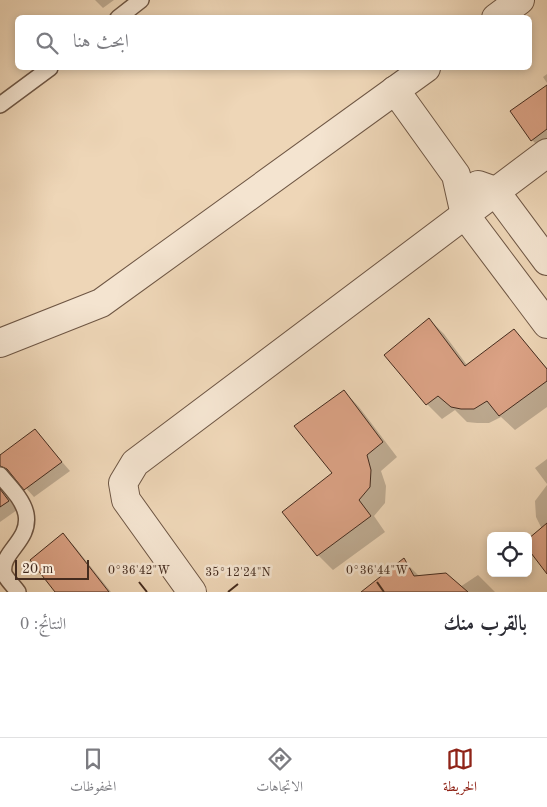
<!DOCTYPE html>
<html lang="ar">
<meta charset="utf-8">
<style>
:root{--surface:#fff;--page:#f2f2f3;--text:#2b2b33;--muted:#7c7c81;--line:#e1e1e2;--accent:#8f2418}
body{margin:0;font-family:"Old Standard TT",Amiri,serif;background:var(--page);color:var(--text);direction:rtl}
.controls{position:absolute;right:15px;bottom:15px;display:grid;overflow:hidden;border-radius:8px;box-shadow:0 2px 8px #0003}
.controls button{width:45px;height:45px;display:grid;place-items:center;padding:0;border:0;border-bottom:1px solid var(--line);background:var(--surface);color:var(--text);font:25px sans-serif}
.scale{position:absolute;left:15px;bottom:12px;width:74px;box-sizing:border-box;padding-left:5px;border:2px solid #442b1e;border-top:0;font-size:14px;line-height:18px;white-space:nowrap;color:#442b1e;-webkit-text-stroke:4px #f4e4d0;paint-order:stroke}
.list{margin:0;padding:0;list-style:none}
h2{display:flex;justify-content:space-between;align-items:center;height:65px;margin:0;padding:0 20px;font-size:21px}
h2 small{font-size:16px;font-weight:400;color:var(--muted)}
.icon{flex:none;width:28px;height:28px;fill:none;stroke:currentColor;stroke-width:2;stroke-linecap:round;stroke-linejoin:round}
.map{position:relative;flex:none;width:547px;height:592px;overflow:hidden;direction:ltr}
.search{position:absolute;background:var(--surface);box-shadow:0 2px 8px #0003;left:15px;right:15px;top:15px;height:55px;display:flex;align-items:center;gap:12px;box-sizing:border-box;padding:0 18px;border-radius:8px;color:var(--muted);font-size:19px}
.sheet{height:145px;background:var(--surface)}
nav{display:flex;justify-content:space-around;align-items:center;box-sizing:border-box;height:70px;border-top:1px solid var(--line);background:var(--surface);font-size:14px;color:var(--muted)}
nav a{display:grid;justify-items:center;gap:2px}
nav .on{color:var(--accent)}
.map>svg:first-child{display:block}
.shadow{fill:#0003}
.building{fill:#dba285;stroke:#442b1e}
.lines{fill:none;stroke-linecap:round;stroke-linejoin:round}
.service-casing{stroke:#6e5644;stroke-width:18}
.minor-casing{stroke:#6e5644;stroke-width:30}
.tertiary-casing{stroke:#6e5644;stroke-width:30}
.service{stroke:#f4e4d0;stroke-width:15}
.minor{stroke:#f4e4d0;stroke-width:28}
.tertiary{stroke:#f4e4d0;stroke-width:28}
.ticks{fill:none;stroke:#442b1e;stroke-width:2}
.ticks-label{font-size:12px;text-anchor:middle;fill:#442b1e;stroke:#f4e4d0;stroke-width:5;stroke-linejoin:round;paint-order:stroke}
</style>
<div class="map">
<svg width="547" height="592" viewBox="0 0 547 592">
<rect width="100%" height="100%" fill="#eed6b7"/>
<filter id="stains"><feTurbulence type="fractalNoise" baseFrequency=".004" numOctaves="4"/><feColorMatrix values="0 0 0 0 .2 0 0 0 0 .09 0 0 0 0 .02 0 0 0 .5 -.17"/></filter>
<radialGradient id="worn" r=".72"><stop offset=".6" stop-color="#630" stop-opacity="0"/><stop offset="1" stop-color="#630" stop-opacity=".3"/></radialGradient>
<g class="shadow">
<path d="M 95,0 L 114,0 L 103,8 Z"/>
<path d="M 547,74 L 547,83 L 543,77 Z"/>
<path d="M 547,86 L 547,150 L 544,152 L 532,140 Z"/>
<path d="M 429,319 L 444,334 L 467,365 L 514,331 L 547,368 L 547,407 L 515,430 L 501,417 L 489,423 L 477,423 L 467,422 L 455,410 L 442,419 L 427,404 Z"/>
<path d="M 344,391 L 359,407 L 397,457 L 381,471 L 386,486 L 385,503 L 374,516 L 385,532 L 333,570 L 318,555 L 334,474 Z"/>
<path d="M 35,431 L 70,471 L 34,497 L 15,476 L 8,474 L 0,484 L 0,457 Z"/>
<path d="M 547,459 L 547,484 L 535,468 Z"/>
<path d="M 547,485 L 547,572 L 542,529 L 536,517 L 535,501 Z"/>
<path d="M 0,488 L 17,510 L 0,522 Z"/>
<path d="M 63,535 L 75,547 L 111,592 L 56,592 Z"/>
<path d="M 403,560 L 420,577 L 460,587 L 478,575 L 495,592 L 363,592 Z"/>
</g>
<g class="building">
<path d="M 547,85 L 547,129 L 531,141 L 510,111 Z"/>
<path d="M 429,318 L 465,366 L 514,329 L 547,369 L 547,381 L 499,416 L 487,401 L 474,409 L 461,409 L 451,407 L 438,396 L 426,405 L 384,355 Z"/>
<path d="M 344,390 L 383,442 L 367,455 L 371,470 L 370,487 L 359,500 L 371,516 L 317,556 L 282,512 L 332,473 L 294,426 Z"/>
<path d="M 35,429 L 62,462 L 24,490 L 7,469 L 0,466 L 0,455 Z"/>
<path d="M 0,489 L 9,501 L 0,507 Z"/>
<path d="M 547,523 L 547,574 L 528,549 L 528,539 Z"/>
<path d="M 63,533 L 109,592 L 55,592 L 30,560 Z"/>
<path d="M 404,558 L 414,576 L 446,573 L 468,592 L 361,592 Z"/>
</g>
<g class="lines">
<defs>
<g id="service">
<path d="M 118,18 L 141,0"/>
<path d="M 0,105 L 50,68"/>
<path d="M 0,475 C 9,486 23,499 26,514 C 31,541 0,552 4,573 C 6,579 14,586 18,592"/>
</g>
<g id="minor">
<path d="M 395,90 L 456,175 L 465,215 L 547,324"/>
<path d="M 478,185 L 495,191 L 547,261"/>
<path d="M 192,592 L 126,500 L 123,483 L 135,463 L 547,153"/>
</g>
<g id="tertiary">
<path d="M 496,18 L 520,0"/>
<path d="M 0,343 L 101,303 L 426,68"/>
</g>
</defs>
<use href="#service" class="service-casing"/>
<use href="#minor" class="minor-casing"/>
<use href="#tertiary" class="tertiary-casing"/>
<use href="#service" class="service"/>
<use href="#minor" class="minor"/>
<use href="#tertiary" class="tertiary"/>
</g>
<path class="ticks" d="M 139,582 L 147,592M 377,582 L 384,592M 228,592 L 238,584"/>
<g class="ticks-label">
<text x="139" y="574">0°36'42"W</text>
<text x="377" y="574">0°36'44"W</text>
<text x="238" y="576">35°12'24"N</text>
</g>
<rect width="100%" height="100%" filter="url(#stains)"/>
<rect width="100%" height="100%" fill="url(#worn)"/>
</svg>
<div class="controls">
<button><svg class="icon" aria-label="locate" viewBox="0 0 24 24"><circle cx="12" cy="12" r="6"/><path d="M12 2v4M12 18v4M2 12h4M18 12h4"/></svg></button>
</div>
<div class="scale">20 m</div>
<div class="search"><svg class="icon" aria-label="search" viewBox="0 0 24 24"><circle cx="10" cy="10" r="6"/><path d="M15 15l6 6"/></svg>ابحث هنا</div>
</div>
<section class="sheet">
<h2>بالقرب منك<small>النتائج: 0</small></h2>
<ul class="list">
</ul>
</section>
<nav>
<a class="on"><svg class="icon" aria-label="map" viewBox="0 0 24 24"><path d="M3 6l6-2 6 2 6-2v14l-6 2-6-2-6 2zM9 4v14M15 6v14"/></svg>الخريطة</a>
<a><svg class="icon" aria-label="directions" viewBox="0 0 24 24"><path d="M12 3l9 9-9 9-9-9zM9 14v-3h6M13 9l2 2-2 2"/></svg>الاتجاهات</a>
<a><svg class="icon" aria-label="saved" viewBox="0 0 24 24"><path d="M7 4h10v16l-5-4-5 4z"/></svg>المحفوظات</a>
</nav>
